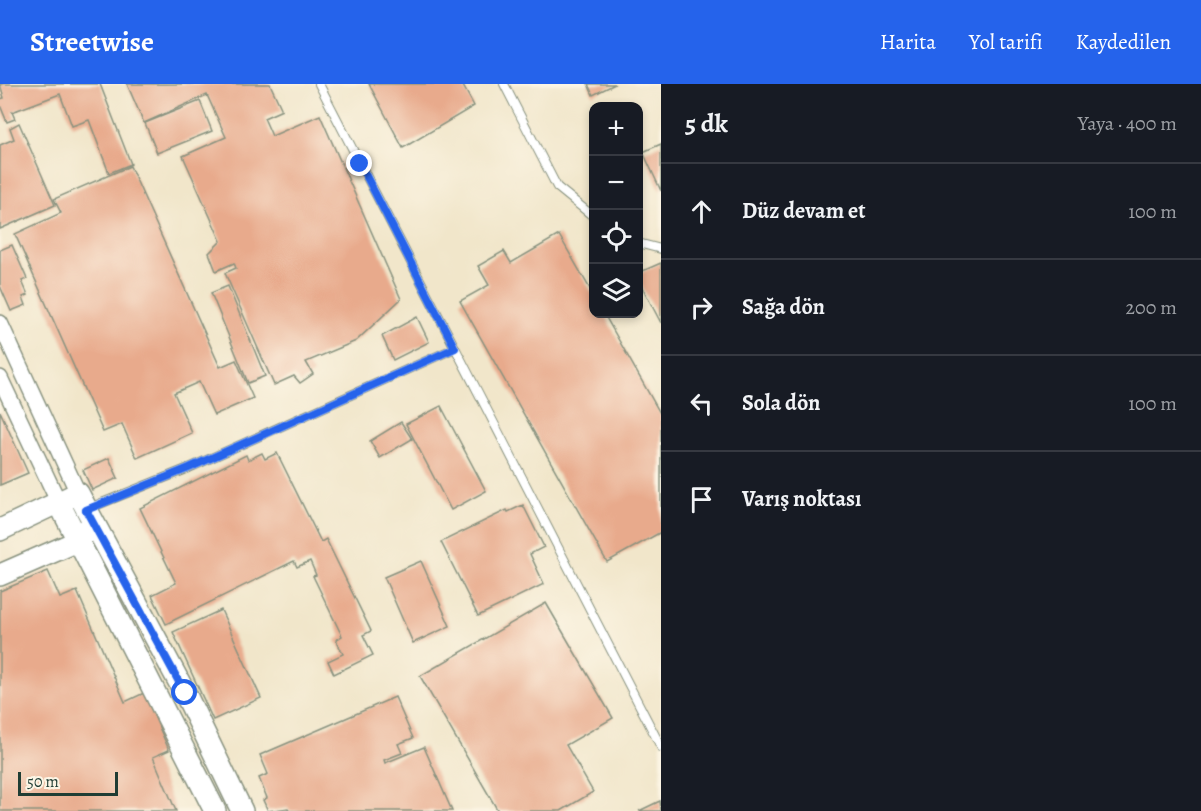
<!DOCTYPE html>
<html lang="tr">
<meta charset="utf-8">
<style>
:root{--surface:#171b24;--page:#20242c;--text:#f1f3f6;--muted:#9ea1a6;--line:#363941;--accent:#2563eb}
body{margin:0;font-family:Alegreya,serif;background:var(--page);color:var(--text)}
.controls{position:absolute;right:18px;top:18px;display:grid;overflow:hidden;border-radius:12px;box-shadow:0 3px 9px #0003}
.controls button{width:54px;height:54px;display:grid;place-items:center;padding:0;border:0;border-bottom:2px solid var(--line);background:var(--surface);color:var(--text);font:30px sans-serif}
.scale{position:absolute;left:18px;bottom:15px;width:100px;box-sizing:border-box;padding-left:6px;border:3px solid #1f3d34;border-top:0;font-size:16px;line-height:21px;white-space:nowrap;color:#1f3d34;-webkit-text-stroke:4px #fcf5e5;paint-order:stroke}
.stop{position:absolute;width:18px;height:18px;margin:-14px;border:4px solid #2563eb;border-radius:50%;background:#fff}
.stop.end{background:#2563eb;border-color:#fff;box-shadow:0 2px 6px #0008}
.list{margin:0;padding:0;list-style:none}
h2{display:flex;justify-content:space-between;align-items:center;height:78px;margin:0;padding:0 24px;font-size:26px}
h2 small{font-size:20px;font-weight:400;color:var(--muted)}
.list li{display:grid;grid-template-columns:39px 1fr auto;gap:18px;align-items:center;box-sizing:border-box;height:96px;padding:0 24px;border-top:2px solid var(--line)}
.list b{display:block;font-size:22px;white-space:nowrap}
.list em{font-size:20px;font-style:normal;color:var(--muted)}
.icon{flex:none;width:33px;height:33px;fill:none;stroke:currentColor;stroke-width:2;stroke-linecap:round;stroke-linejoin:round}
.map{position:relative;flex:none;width:661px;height:727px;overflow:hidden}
header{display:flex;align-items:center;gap:36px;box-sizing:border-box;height:84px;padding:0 30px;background:var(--accent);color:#fff}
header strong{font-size:28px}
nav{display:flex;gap:33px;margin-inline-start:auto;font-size:21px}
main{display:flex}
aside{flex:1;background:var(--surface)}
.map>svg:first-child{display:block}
.building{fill:#e8aa8c}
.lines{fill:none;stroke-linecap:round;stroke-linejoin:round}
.lane-casing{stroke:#88927f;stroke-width:10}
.street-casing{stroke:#88927f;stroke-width:18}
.secondary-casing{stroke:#88927f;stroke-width:24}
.lane{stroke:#fff;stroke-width:8}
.street{stroke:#fff;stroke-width:15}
.secondary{stroke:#fff;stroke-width:21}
.route{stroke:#2563eb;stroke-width:8}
</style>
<header>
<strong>Streetwise</strong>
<nav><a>Harita</a><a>Yol tarifi</a><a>Kaydedilen</a></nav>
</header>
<main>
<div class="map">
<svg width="661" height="727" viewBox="0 0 661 727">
<rect width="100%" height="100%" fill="#fcf5e5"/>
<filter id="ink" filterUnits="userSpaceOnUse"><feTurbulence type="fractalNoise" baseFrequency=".0167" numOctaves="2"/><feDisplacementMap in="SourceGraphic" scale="12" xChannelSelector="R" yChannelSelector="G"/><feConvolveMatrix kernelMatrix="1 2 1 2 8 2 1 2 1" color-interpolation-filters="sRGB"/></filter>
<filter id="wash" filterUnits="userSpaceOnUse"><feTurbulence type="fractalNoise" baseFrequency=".008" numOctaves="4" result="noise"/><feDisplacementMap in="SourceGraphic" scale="24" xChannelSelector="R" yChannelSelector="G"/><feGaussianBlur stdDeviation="1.35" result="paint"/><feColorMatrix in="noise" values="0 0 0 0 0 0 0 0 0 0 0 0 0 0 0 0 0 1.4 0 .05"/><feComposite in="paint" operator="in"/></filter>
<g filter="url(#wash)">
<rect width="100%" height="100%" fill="#f1e6ca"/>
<g id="blocks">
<g class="building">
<path d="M 0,0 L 100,0 L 131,80 L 109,89 L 89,36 L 72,42 L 60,10 L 12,28 L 15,35 L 7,38 L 0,21 L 0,15 L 4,14 Z"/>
<path d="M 127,0 L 270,0 L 282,26 L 264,34 L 272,52 L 320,31 L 401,215 L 356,257 L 306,278 L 313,290 L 300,299 L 294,292 L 274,301 L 225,189 L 236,184 L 234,179 L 216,187 L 209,169 L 221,157 L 183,72 L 226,53 L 207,11 L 144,39 Z"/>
<path d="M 369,0 L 462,0 L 474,22 L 403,64 Z"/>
<path d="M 588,0 L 615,0 L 593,11 Z"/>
<path d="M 200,17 L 212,47 L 157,69 L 145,39 Z"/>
<path d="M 19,39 L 55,121 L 0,145 L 0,61 L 14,55 L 10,44 Z"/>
<path d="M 661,60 L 661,107 L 643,68 Z"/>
<path d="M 130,82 L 220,283 L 236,276 L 253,314 L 214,331 L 199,298 L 174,309 L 192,349 L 137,374 L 122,340 L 103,348 L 15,150 L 61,129 L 54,115 Z"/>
<path d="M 559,151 L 594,212 L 594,230 L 604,230 L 661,331 L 661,448 L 607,478 L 460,217 L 489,201 L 478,182 L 504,167 L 511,179 Z"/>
<path d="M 12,161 L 27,195 L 22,197 L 28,211 L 23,213 L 26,221 L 11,227 L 0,202 L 0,166 Z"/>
<path d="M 661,179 L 661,239 L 638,195 L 638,189 Z"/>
<path d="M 228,202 L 265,292 L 248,299 L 211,209 Z"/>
<path d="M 417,233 L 429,258 L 393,276 L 382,252 Z"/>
<path d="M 441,322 L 486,407 L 451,426 L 406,340 Z"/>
<path d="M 0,327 L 28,389 L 0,401 Z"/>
<path d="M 401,338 L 412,355 L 380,374 L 370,357 Z"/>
<path d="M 262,369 L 265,375 L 277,369 L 321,458 L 326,455 L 371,547 L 363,551 L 373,571 L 334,590 L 328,577 L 343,570 L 336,556 L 342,552 L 313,492 L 316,491 L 310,477 L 297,483 L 294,477 L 166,540 L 152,511 L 176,499 L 140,424 L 246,371 L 248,376 Z"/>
<path d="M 109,374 L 118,394 L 92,406 L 83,386 Z"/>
<path d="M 523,421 L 544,463 L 530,470 L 544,500 L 478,532 L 441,458 L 507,426 L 508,428 Z"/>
<path d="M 421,477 L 450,542 L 413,559 L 384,493 Z"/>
<path d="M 48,487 L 60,514 L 77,507 L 125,618 L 144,609 L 169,666 L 153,673 L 176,727 L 0,727 L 0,507 Z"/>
<path d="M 546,519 L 613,634 L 566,661 L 593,708 L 561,727 L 498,727 L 420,592 Z"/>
<path d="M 221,526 L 261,614 L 213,636 L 173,548 Z"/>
<path d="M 395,613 L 413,654 L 398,660 L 402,669 L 384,676 L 385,679 L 424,663 L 452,727 L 289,727 L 288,724 L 268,727 L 263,716 L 267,714 L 259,694 L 268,690 L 260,671 Z"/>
<path d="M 660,717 L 661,727 L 639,727 Z"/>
</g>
</g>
</g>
<g filter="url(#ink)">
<use href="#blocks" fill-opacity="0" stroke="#88927f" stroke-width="1.5"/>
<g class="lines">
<defs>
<g id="lane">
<path d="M 319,0 L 661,663"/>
<path d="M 504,0 L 557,103 L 594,133"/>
<path d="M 638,159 L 661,165"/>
<path d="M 87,425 L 189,384 L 455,264"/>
</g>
<g id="street">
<path d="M 0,239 L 78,409"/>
<path d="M 0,294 L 58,417"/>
</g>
<g id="secondary">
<path d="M 58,417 L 215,727"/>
<path d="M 0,446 L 78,409 L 185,609 L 242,727"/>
<path d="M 0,491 L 80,456 L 88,444"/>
</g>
</defs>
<use href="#lane" class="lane-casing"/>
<use href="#street" class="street-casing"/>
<use href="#secondary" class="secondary-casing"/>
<use href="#lane" class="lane"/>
<use href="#street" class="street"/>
<use href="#secondary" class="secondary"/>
</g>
</g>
<g class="lines" filter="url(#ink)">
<path class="route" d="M 185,609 L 86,426 L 189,384 L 455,264 L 360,80"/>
</g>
</svg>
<div class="controls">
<button>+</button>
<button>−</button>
<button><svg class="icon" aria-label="locate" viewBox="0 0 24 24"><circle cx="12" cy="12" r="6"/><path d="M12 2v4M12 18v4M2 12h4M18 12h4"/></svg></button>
<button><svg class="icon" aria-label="layers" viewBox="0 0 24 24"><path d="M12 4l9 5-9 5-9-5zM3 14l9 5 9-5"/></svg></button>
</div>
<div class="scale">50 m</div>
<div class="stop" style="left:185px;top:609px"></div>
<div class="stop end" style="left:360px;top:80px"></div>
</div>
<aside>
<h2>5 dk<small>Yaya · 400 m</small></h2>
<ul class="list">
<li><svg class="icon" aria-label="ahead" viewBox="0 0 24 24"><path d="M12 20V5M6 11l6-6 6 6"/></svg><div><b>Düz devam et</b></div><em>100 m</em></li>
<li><svg class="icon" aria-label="right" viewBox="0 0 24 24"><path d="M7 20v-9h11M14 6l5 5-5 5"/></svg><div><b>Sağa dön</b></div><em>200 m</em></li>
<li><svg class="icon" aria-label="left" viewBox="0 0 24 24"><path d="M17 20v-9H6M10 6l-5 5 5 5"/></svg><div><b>Sola dön</b></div><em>100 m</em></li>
<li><svg class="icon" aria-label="arrive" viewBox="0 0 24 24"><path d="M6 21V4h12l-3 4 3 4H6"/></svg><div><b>Varış noktası</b></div></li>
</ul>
</aside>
</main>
